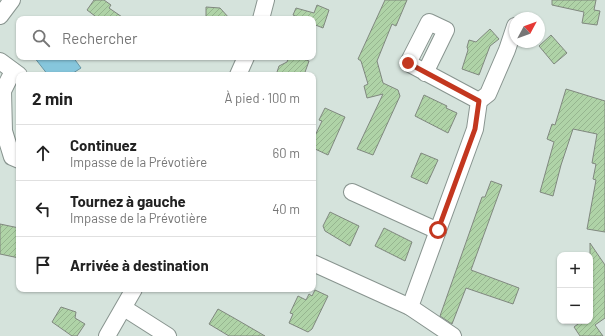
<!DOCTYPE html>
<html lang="fr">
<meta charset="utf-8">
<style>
:root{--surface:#fff;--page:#f6f6f6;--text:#222;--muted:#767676;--line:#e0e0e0}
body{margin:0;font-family:Barlow,sans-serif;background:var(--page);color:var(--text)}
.controls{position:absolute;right:12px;bottom:12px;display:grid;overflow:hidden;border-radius:8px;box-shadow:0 1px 3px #0004}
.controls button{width:36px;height:36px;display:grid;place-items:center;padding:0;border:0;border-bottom:1px solid var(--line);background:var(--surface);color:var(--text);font:20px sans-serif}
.compass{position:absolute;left:509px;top:12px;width:36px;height:36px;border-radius:50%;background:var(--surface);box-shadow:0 1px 3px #0004;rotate:49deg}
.stop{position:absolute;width:12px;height:12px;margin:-9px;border:3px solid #c3371f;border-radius:50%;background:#fff}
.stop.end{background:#c3371f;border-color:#fff;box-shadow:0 1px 4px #0008}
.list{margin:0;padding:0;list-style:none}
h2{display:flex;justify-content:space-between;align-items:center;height:52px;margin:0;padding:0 16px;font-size:17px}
h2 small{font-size:13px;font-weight:400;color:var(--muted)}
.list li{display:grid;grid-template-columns:26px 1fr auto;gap:12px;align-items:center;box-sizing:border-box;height:56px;padding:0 16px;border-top:1px solid var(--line)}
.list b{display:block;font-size:15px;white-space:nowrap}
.list p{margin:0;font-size:13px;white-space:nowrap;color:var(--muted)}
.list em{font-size:13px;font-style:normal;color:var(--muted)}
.icon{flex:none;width:22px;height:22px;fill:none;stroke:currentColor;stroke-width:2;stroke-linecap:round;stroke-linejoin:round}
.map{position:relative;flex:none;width:605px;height:336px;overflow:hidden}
.search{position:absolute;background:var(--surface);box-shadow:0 1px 3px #0004;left:16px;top:16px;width:300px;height:44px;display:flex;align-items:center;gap:10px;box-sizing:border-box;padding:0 14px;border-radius:8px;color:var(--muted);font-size:15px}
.panel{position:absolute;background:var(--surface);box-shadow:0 1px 3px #0004;left:16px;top:72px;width:300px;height:220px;border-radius:8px}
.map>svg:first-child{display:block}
.water{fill:#86c6dc;stroke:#6796a4}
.building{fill:url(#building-hatch);stroke:#80887f}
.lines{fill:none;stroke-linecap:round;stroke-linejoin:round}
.minor-casing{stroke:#88948f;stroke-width:18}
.minor{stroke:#fff;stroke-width:16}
.route{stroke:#c3371f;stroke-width:5}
</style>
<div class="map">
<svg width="605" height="336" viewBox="0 0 605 336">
<defs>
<pattern id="building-hatch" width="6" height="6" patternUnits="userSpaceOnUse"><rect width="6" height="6" fill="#afd3a7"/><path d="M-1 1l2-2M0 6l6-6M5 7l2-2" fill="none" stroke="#96b58f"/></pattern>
</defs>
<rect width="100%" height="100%" fill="#d5e3dc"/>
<path class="water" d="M 34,57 L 73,57 L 81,68 L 70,75 L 48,75 Z"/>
<g class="building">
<path d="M 94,0 L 104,0 L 111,5 L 109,8 L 125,19 L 99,19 L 87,10 Z"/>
<path d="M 385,0 L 407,0 L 396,26 L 392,24 L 377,61 L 383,83 L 398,90 L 400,96 L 373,155 L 357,149 L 383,94 L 367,98 L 364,86 L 368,84 L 361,61 L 358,59 Z"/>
<path d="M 552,0 L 596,0 L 594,10 L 600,11 L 597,25 L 582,23 L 584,12 L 552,5 Z"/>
<path d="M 317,5 L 329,10 L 323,28 L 313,24 L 313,19 L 302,19 L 293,15 L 296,8 L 314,13 Z"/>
<path d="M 206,7 L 220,8 L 230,19 L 206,19 Z"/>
<path d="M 490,29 L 499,39 L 490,46 L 479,75 L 462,69 L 468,50 L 467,47 L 469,40 L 476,42 Z"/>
<path d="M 551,35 L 567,53 L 554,64 L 539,46 Z"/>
<path d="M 289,57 L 298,57 L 309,61 L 304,75 L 276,75 L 279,66 L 287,62 Z"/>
<path d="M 566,89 L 605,101 L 605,232 L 587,229 L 596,180 L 593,179 L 596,164 L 592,163 L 597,134 L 573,129 L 561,165 L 553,196 L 540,192 L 554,142 L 547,139 L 552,124 L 555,125 Z"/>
<path d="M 424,95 L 447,106 L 446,108 L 457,113 L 448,133 L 415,116 Z"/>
<path d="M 325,108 L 345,117 L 328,155 L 313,148 L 313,140 L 322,121 L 319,120 Z"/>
<path d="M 421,153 L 438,160 L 427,184 L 411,177 Z"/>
<path d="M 491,181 L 502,185 L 471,270 L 519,288 L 513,304 L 466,288 L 452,324 L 440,316 L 482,197 L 485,197 Z"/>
<path d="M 330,212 L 359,226 L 350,246 L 325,231 L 323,226 Z"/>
<path d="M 0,224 L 19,228 L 19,258 L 0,254 Z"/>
<path d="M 384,228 L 412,242 L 405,261 L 375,246 Z"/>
<path d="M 590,243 L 605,265 L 605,318 L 595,325 L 603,336 L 580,336 L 574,327 L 582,321 L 590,321 Z"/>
<path d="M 315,290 L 328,296 L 312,329 L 308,332 L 289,323 L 293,314 L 290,313 L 298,296 L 306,300 L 309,294 L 312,296 Z"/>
<path d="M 61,307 L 76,312 L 75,318 L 85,324 L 77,336 L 72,336 L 52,322 Z"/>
<path d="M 218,309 L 234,318 L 265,336 L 229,336 L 209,324 Z"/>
</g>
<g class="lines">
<defs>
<g id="minor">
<path d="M 0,16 L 12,0"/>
<path d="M 261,19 L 266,0"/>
<path d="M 0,61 L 19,75"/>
<path d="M 13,71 L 3,91 L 4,131 L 12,157 L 19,160"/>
<path d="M 238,75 L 246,57"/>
<path d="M 479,101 L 488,94 L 507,50 L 515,26"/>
<path d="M 352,192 L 438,231"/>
<path d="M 313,263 L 410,307 L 453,336"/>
<path d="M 410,307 L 475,129 L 479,101 L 408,63 L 429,22 L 446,30 L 425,73"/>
<path d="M 124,308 L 168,336"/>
<path d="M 107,336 L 134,289"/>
</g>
</defs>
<use href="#minor" class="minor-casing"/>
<use href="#minor" class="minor"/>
</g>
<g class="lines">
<path class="route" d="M 408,63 L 479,101 L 475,129 L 438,230"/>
</g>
</svg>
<div class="controls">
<button>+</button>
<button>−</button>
</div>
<svg class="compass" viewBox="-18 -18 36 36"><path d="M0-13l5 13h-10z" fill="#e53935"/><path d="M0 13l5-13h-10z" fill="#767676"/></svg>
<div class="stop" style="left:438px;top:230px"></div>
<div class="stop end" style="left:408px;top:63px"></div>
<div class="search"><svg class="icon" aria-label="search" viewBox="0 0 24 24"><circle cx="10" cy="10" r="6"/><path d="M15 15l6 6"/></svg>Rechercher</div>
<section class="panel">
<h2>2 min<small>À pied · 100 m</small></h2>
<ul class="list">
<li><svg class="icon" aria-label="ahead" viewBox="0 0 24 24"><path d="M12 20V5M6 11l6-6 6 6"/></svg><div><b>Continuez</b><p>Impasse de la Prévotière</p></div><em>60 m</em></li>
<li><svg class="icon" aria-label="left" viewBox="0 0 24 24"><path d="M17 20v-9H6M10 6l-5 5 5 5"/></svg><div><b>Tournez à gauche</b><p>Impasse de la Prévotière</p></div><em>40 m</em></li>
<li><svg class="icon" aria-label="arrive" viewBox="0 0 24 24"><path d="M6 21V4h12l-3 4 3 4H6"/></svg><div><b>Arrivée à destination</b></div></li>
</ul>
</section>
</div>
